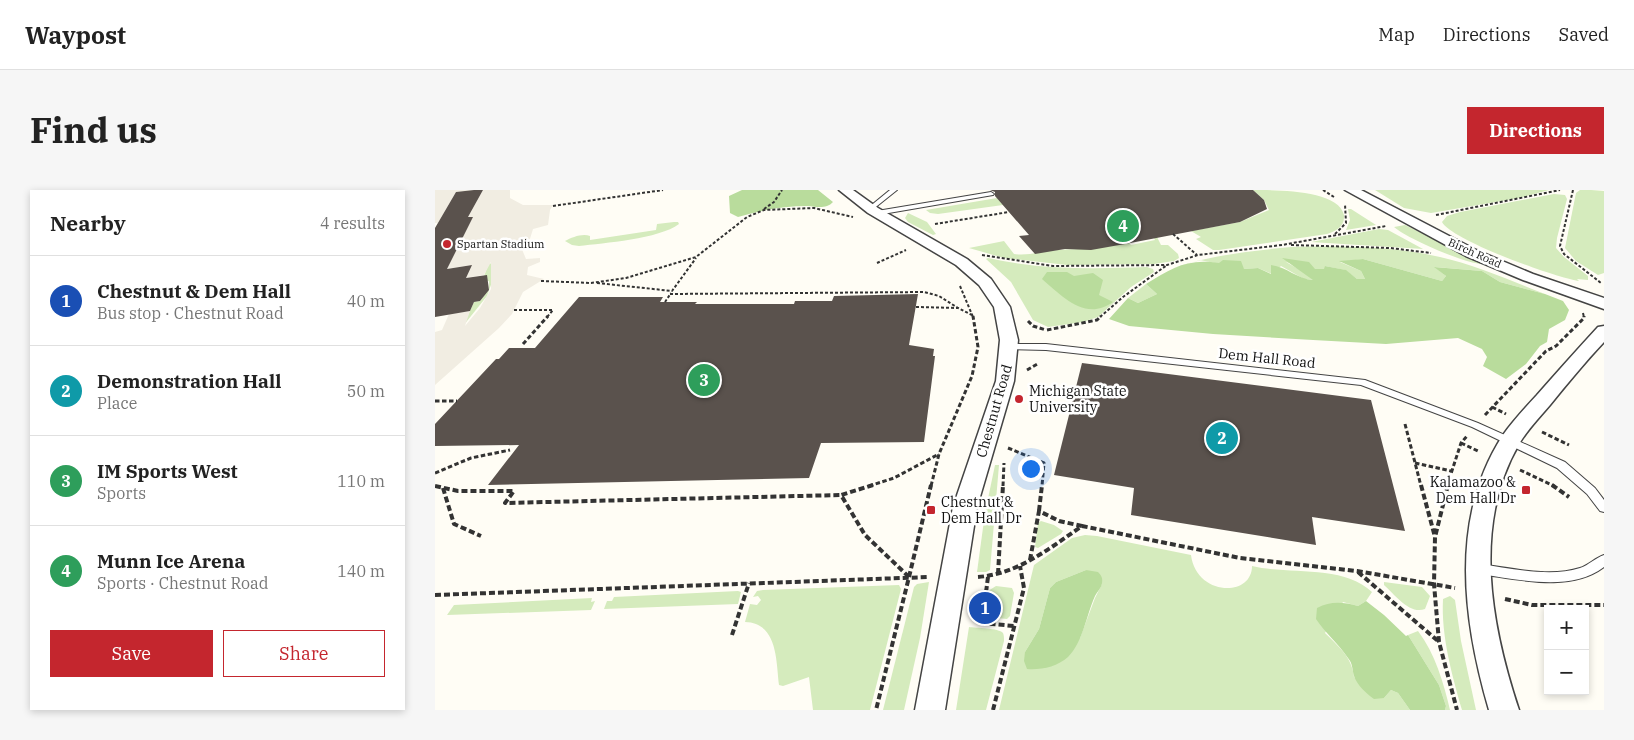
<!DOCTYPE html>
<meta charset="utf-8">
<style>
:root{--surface:#fff;--page:#f6f6f6;--text:#222;--muted:#767676;--line:#e0e0e0;--accent:#c4262e}
body{margin:0;font-family:"IBM Plex Serif",serif;background:var(--page);color:var(--text)}
.controls{position:absolute;right:15px;bottom:15px;display:grid;overflow:hidden;border-radius:0px;box-shadow:0 2px 8px #0003}
.controls button{width:45px;height:45px;display:grid;place-items:center;padding:0;border:0;border-bottom:1px solid var(--line);background:var(--surface);color:var(--text);font:25px sans-serif}
.you{position:absolute;left:595px;top:278px;width:18px;height:18px;margin:-12px;border:4px solid #fff;border-radius:50%;background:#1a73e8;box-shadow:0 0 0 8px #1a73e833}
.badge{display:grid;place-items:center;width:32px;height:32px;border-radius:50%;background:var(--accent);color:#fff;font-size:16px;font-weight:700}
.pin{position:absolute;translate:-50% -50%;border:2px solid #fff;box-shadow:0 1px 5px #0006}
.list{margin:0;padding:0;list-style:none}
h2{display:flex;justify-content:space-between;align-items:center;height:65px;margin:0;padding:0 20px;font-size:21px}
h2 small{font-size:16px;font-weight:400;color:var(--muted)}
.list li{display:grid;grid-template-columns:32px 1fr auto;gap:15px;align-items:center;box-sizing:border-box;height:90px;padding:0 20px;border-top:1px solid var(--line)}
.list b{display:block;font-size:19px;white-space:nowrap}
.list p{margin:0;font-size:16px;white-space:nowrap;color:var(--muted)}
.list em{font-size:16px;font-style:normal;color:var(--muted)}
.actions{display:flex;gap:10px;padding:15px 20px}
.actions a{flex:1;padding:11px 0;border:1px solid var(--accent);border-radius:0px;text-align:center;font-size:18px;color:var(--accent)}
.actions .main{background:var(--accent);color:#fff}
.map{position:relative;flex:none;width:1169px;height:520px;overflow:hidden;border-radius:0px}
header{display:flex;align-items:center;gap:30px;box-sizing:border-box;height:70px;padding:0 25px;background:var(--surface);border-bottom:1px solid var(--line)}
header strong{font-size:24px}
nav{display:flex;gap:28px;margin-inline-start:auto;font-size:18px}
.intro{display:flex;align-items:center;justify-content:space-between;box-sizing:border-box;height:120px;padding:0 30px}
h1{margin:0;font-size:35px}
.button{padding:12px 22px;border-radius:0px;background:var(--accent);color:#fff;font-size:18px;font-weight:700}
main{display:flex;gap:30px;padding:0 30px}
aside{flex:1;background:var(--surface);border-radius:0px;box-shadow:0 2px 8px #0003}
.map>svg:first-child{display:block}
.green{fill:#d5ebbd;fill-rule:evenodd}
.forest{fill:#b9dc9c}
.plaza{fill:#f1ede2}
.building{fill:#5a524d}
.lines{fill:none;stroke-linecap:round;stroke-linejoin:round}
.service-casing{stroke:#444;stroke-width:2}
.minor-casing{stroke:#444;stroke-width:3}
.path-far2{stroke:#333;stroke-width:2;stroke-dasharray:3 2;stroke-linecap:butt}
.path-far1{stroke:#333;stroke-width:3;stroke-dasharray:4.5 2.5;stroke-linecap:butt}
.path{stroke:#333;stroke-width:4;stroke-dasharray:6 3;stroke-linecap:butt}
.service{fill:#fff;fill-rule:evenodd}
.minor{fill:#fff;fill-rule:evenodd}
.poi-dot{fill:#c4262e;stroke:#fff;stroke-width:2}
.labels{text-anchor:middle;stroke-width:5;stroke-linejoin:round;paint-order:stroke}
.far-poi-label{font-size:11px;fill:#111;stroke:#fff;text-anchor:start}
.far-street-label{font-size:11px;fill:#111;stroke:#fff}
.street-label{font-size:14px;fill:#111;stroke:#fff}
.poi-label{font-size:14px;fill:#111;stroke:#fff;text-anchor:start}
</style>
<header>
<strong>Waypost</strong>
<nav><a>Map</a><a>Directions</a><a>Saved</a></nav>
</header>
<div class="intro"><h1>Find us</h1><a class="button">Directions</a></div>
<main>
<aside>
<h2>Nearby<small>4 results</small></h2>
<ul class="list">
<li><span class="badge" style="background:#1a4fb4">1</span><div><b>Chestnut &amp; Dem Hall</b><p>Bus stop · Chestnut Road</p></div><em>40 m</em></li>
<li><span class="badge" style="background:#0f9aa8">2</span><div><b>Demonstration Hall</b><p>Place</p></div><em>50 m</em></li>
<li><span class="badge" style="background:#2e9e5b">3</span><div><b>IM Sports West</b><p>Sports</p></div><em>110 m</em></li>
<li><span class="badge" style="background:#2e9e5b">4</span><div><b>Munn Ice Arena</b><p>Sports · Chestnut Road</p></div><em>140 m</em></li>
</ul>
<div class="actions"><a class="main">Save</a><a>Share</a></div>
</aside>
<div class="map">
<svg width="1169" height="520" viewBox="0 0 1169 520">
<rect width="100%" height="100%" fill="#fffdf5"/>
<g class="green">
<path d="M 818,0 C 843,0 904,0 909,25 C 910,37 900,41 892,44 L 784,60 L 778,60 L 761,49 L 766,47 L 756,41 L 805,32 L 834,20 L 829,10 Z"/>
<path d="M 940,0 L 1114,0 L 1084,8 L 996,23 L 969,18 Z"/>
<path d="M 1156,0 L 1169,1 L 1169,83 L 1163,85 L 1141,71 L 1130,58 L 1141,3 L 1145,0 Z"/>
<path d="M 1119,4 L 1130,5 L 1132,9 L 1122,48 L 1121,58 L 1129,67 L 1153,86 L 1153,90 L 1142,89 L 1144,91 C 1121,88 1016,50 1007,32 L 1012,26 L 1025,22 Z"/>
<path d="M 562,8 L 568,15 L 503,24 L 495,23 L 491,20 Z"/>
<path d="M 913,19 L 916,19 L 941,35 L 911,40 L 915,30 Z"/>
<path d="M 473,23 L 492,32 L 501,44 L 498,45 L 473,32 L 470,28 Z"/>
<path d="M 239,32 L 243,32 L 244,34 C 224,49 169,53 144,56 L 137,55 L 130,51 C 137,47 148,43 155,46 L 155,50 L 221,40 L 222,34 Z"/>
<path d="M 970,35 L 1050,74 C 1034,76 971,48 959,37 Z"/>
<path d="M 944,39 L 953,40 L 988,59 L 876,52 Z"/>
<path d="M 722,47 L 726,55 L 733,55 L 743,64 L 744,68 L 739,71 L 719,74 L 632,75 L 569,68 L 534,58 L 569,51 L 579,64 C 594,66 607,61 622,60 C 645,59 667,58 689,54 L 691,50 L 696,55 L 720,50 L 719,48 Z"/>
<path d="M 856,57 C 905,56 957,56 1005,67 C 1041,75 1076,91 1110,104 L 1065,92 L 1047,81 L 1000,77 L 1011,86 L 1007,91 L 928,69 L 905,72 L 926,81 L 930,89 L 922,89 L 910,80 L 890,76 L 890,79 L 879,79 L 851,72 L 867,81 L 879,90 L 869,89 L 846,76 L 837,84 L 823,78 L 809,79 L 765,70 L 736,79 C 775,65 815,61 856,57 Z"/>
<path d="M 553,68 C 606,80 658,79 712,77 L 718,79 L 719,82 L 696,97 L 663,127 L 648,132 L 613,137 L 598,130 L 576,92 L 551,69 Z"/>
<path d="M 54,72 L 57,75 L 57,92 L 52,106 L 28,136 L 39,112 L 45,111 L 54,100 L 54,91 L 47,92 Z"/>
<path d="M 711,94 L 722,104 L 703,113 L 693,108 Z"/>
<path d="M 560,275 L 564,275 L 555,380 L 551,382 L 542,382 L 550,323 Z"/>
<path d="M 606,331 L 619,335 L 628,341 L 626,344 L 603,358 L 600,357 L 603,333 Z"/>
<path d="M 650,345 L 662,346 L 756,365 C 761,406 817,408 817,376 C 854,385 908,374 937,402 L 931,411 L 923,416 L 908,412 L 890,443 C 904,457 917,467 919,487 L 949,508 L 956,500 L 963,503 L 975,520 L 564,520 L 599,375 L 637,348 ZM 651,380 L 667,394 L 660,408 L 645,448 L 590,462 L 604,439 L 615,398 L 621,392 Z"/>
<path d="M 494,392 L 485,448 L 469,520 L 448,520 L 479,397 L 482,394 Z"/>
<path d="M 949,392 L 987,397 L 995,406 L 990,419 C 975,425 960,405 949,395 Z"/>
<path d="M 464,395 L 466,399 L 435,520 L 378,520 L 374,487 L 348,496 L 344,495 C 341,471 343,433 310,432 L 315,414 L 322,415 L 326,410 L 323,406 L 318,407 L 322,401 L 328,400 Z"/>
<path d="M 561,396 L 577,398 L 579,403 L 575,426 L 572,429 L 552,427 L 553,401 Z"/>
<path d="M 303,401 L 306,402 L 303,414 L 169,419 L 172,411 L 177,411 L 179,407 Z"/>
<path d="M 1015,406 L 1020,410 L 1026,451 L 1041,520 L 1027,520 C 1017,485 1006,446 1008,409 Z"/>
<path d="M 157,408 L 156,412 L 160,411 L 156,420 L 12,425 L 19,415 Z"/>
<path d="M 534,437 C 540,438 564,438 568,443 C 569,445 569,448 569,451 L 551,520 L 521,520 Z"/>
<path d="M 983,441 C 1000,463 1009,494 1015,520 L 1010,520 L 1011,516 L 1004,495 L 973,445 Z"/>
</g>
<g class="forest">
<path d="M 307,0 L 383,0 L 398,12 C 392,19 382,17 373,16 C 348,16 326,20 303,27 L 295,23 L 294,6 Z"/>
<path d="M 847,68 L 874,72 L 880,79 L 889,79 L 890,76 L 911,80 L 922,89 L 930,89 L 926,81 L 904,71 L 928,69 L 1007,91 L 1011,86 L 999,77 L 1047,81 L 1065,92 L 1110,104 L 1128,111 L 1134,120 L 1130,130 L 1114,139 L 1112,152 L 1105,156 L 1091,174 L 1071,189 L 1048,176 L 1052,167 L 1047,159 L 1023,148 L 951,154 L 878,150 L 778,144 L 694,136 L 674,129 L 693,108 L 703,113 L 722,104 L 711,94 C 737,78 752,68 784,73 L 788,70 L 806,71 L 809,79 L 823,78 L 836,84 L 836,75 C 852,77 862,89 878,90 Z"/>
<path d="M 612,82 L 632,82 L 639,86 L 658,83 L 668,90 L 664,105 L 678,112 C 650,132 627,106 607,89 Z"/>
<path d="M 651,380 L 663,382 C 666,385 668,388 667,393 C 667,397 662,402 660,406 C 651,426 648,452 633,467 C 622,477 606,480 592,479 L 589,471 L 590,462 L 604,439 L 615,398 L 621,392 Z"/>
<path d="M 931,411 L 949,425 L 971,446 L 973,445 L 1004,495 L 1011,516 L 1010,520 L 975,520 L 963,503 L 956,500 L 949,508 L 939,509 C 931,503 922,495 919,486 C 917,479 918,474 913,468 C 904,454 890,443 881,429 L 882,418 C 896,411 907,412 923,416 Z"/>
</g>
<g class="plaza">
<path d="M 0,0 L 39,0 L 21,2 L 3,33 L 0,33 Z"/>
<path d="M 48,0 L 75,0 L 75,8 L 88,15 L 118,15 L 115,20 L 113,35 L 98,39 L 94,52 L 106,50 L 109,51 L 109,53 L 86,57 L 91,69 L 105,68 L 105,72 L 93,77 L 92,85 L 109,89 L 88,102 L 77,124 L 64,138 L 0,195 L 0,142 L 7,140 L 14,124 L 35,121 L 30,136 L 45,118 L 56,99 L 56,72 L 49,85 L 31,88 L 36,75 L 12,79 L 33,27 Z"/>
</g>
<g class="building">
<path d="M 39,0 L 48,0 L 33,27 L 38,27 L 12,79 L 37,75 L 31,88 L 52,85 L 54,100 L 45,111 L 39,112 L 35,121 L 0,127 L 0,38 L 21,2 Z"/>
<path d="M 555,0 L 818,0 L 829,10 L 832,19 L 805,32 L 690,54 L 656,60 L 630,59 L 600,64 L 584,46 L 594,45 L 560,6 L 560,2 Z"/>
<path d="M 483,104 L 474,155 L 499,159 L 498,166 L 500,166 L 489,252 L 386,253 L 374,288 L 53,295 L 84,255 L 0,256 L 0,234 L 61,169 L 64,169 L 74,158 L 100,158 L 144,107 L 228,107 L 225,112 L 262,112 L 260,114 L 359,114 L 360,111 L 397,111 L 399,106 Z"/>
<path d="M 647,173 L 936,210 L 970,341 L 877,327 L 881,355 L 696,325 L 699,298 L 619,285 Z"/>
</g>
<g class="lines">
<defs>
<g id="service">
<path d="M 455,0 L 462,0 L 437,20 L 433,20 L 433,18 Z"/>
<path d="M 556,2 L 559,4 L 558,5 L 442,25 L 439,23 L 442,21 Z"/>
<path d="M 575,154 L 611,154 L 930,190 L 1043,233 L 1130,272 L 1160,298 L 1169,310 L 1169,322 L 1165,321 L 1152,304 L 1122,278 L 1037,237 L 926,195 L 611,160 L 572,159 L 571,157 Z"/>
<path d="M 1169,365 L 1169,377 C 1135,403 1083,389 1044,384 L 1040,383 L 1038,379 L 1040,375 L 1044,374 C 1076,378 1114,388 1145,378 C 1154,375 1160,368 1169,365 Z"/>
</g>
<g id="minor">
<path d="M 404,0 L 418,0 L 443,18 L 532,69 L 556,89 L 575,117 L 583,150 L 579,191 L 542,317 L 510,520 L 480,520 L 518,317 L 561,191 L 565,150 L 559,117 L 544,95 L 521,75 L 433,23 Z"/>
<path d="M 910,0 L 926,0 L 1041,60 L 1098,84 L 1169,108 L 1169,119 L 1088,90 L 1031,66 Z"/>
<path d="M 1169,136 L 1169,152 C 1150,172 1132,194 1115,215 C 1104,228 1092,240 1084,254 C 1037,335 1056,436 1084,520 L 1054,520 C 1028,431 1014,328 1068,245 C 1078,231 1090,218 1102,205 C 1122,182 1142,160 1163,137 Z"/>
</g>
</defs>
<use href="#service" class="service-casing"/>
<use href="#minor" class="minor-casing"/>
<g class="path-far2">
<path d="M 888,0 L 899,7"/>
<path d="M 1138,0 L 1125,56 L 1129,64 L 1166,93"/>
<path d="M 118,16 L 228,0"/>
<path d="M 329,19 L 339,12 L 347,0"/>
<path d="M 1001,25 L 1125,0"/>
<path d="M 500,34 L 574,22"/>
<path d="M 738,44 L 762,65"/>
<path d="M 900,44 L 911,33 L 910,14"/>
<path d="M 856,55 L 955,58 L 996,63"/>
<path d="M 547,65 L 618,76 L 732,75 L 763,65 L 847,55 L 951,36"/>
<path d="M 442,73 L 471,60"/>
<path d="M 106,91 L 156,93 L 191,88 L 261,67 L 312,27 L 329,20 L 379,18 L 418,27"/>
<path d="M 162,93 L 237,101 L 261,68"/>
<path d="M 525,96 L 538,127"/>
<path d="M 235,104 L 489,102 L 504,106 L 523,118"/>
<path d="M 230,112 L 236,103"/>
<path d="M 481,117 L 523,118 L 537,125"/>
<path d="M 79,120 L 118,120 L 112,127"/>
<path d="M 1148,123 L 1149,127"/>
<path d="M 665,127 L 688,107 L 732,75"/>
</g>
<g class="path-far1">
<path d="M 593,131 L 598,136 L 611,140"/>
<path d="M 612,140 L 662,130 L 666,126"/>
<path d="M 88,154 L 113,126"/>
<path d="M 592,180 L 604,173"/>
<path d="M 0,211 L 22,211"/>
<path d="M 1057,217 L 1071,224"/>
<path d="M 1050,225 L 1111,161 L 1121,156 L 1149,128 L 1149,126"/>
<path d="M 970,234 L 986,296"/>
<path d="M 1107,242 L 1134,255"/>
<path d="M 1026,253 L 1045,262"/>
<path d="M 573,258 L 609,273 L 607,296"/>
<path d="M 980,273 L 1016,281"/>
<path d="M 1085,280 L 1119,296"/>
<path d="M 0,283 L 36,268 L 75,260"/>
<path d="M 434,296 L 459,288 L 504,264"/>
<path d="M 496,296 L 504,264 L 537,186 L 543,157 L 538,126"/>
<path d="M 568,296 L 569,273"/>
<path d="M 1012,296 L 1026,253 L 1032,246"/>
</g>
<g class="path">
<path d="M 438,295 L 406,305 L 430,345 L 474,387 L 441,520"/>
<path d="M 986,295 L 1000,347"/>
<path d="M 1013,295 L 1000,347 L 999,394 L 1004,452 L 1022,520"/>
<path d="M 1117,295 L 1134,307"/>
<path d="M 0,296 L 23,301 L 79,301 L 70,313 L 406,305"/>
<path d="M 8,298 L 19,334 L 46,346"/>
<path d="M 604,321 L 607,295"/>
<path d="M 595,370 L 604,321 L 624,331 L 647,336"/>
<path d="M 923,382 L 1003,451"/>
<path d="M 563,384 L 568,295"/>
<path d="M 474,387 L 496,295"/>
<path d="M 543,387 C 583,384 615,358 647,336 L 805,368 L 922,381 L 1020,398"/>
<path d="M 553,387 L 547,433 L 579,436"/>
<path d="M 0,405 L 494,387"/>
<path d="M 1070,409 L 1097,415 L 1169,415"/>
<path d="M 297,445 L 314,393"/>
<path d="M 558,520 L 589,398 L 585,376"/>
</g>
<use href="#service" class="service"/>
<use href="#minor" class="minor"/>
</g>
<g class="poi-dot">
<circle cx="12" cy="54" r="5"/>
<circle cx="584" cy="209" r="5"/>
<rect x="1086" y="295" width="10" height="10" rx="2.5"/>
<rect x="491" y="315" width="10" height="10" rx="2.5"/>
</g>
<g class="labels">
<g class="far-poi-label">
<text x="22" y="58">Spartan Stadium</text>
</g>
<g class="far-street-label">
<text transform="translate(1040 63) rotate(24)" y="4">Birch Road</text>
</g>
<g class="street-label">
<text transform="translate(832 168) rotate(6)" y="5">Dem Hall Road</text>
<text transform="translate(559 221) rotate(-74)" y="5">Chestnut Road</text>
</g>
<g class="poi-label">
<text x="594" y="206">Michigan State<tspan x="594" dy="16">University</tspan></text>
<text x="1081" y="297" text-anchor="end">Kalamazoo &amp;<tspan x="1081" dy="16">Dem Hall Dr</tspan></text>
<text x="506" y="317">Chestnut &amp;<tspan x="506" dy="16">Dem Hall Dr</tspan></text>
</g>
</g>
</svg>
<div class="controls">
<button>+</button>
<button>−</button>
</div>
<div class="you"></div>
<div class="pin badge" style="left:550px;top:418px;background:#1a4fb4">1</div>
<div class="pin badge" style="left:787px;top:248px;background:#0f9aa8">2</div>
<div class="pin badge" style="left:269px;top:190px;background:#2e9e5b">3</div>
<div class="pin badge" style="left:688px;top:36px;background:#2e9e5b">4</div>
</div>
</main>
